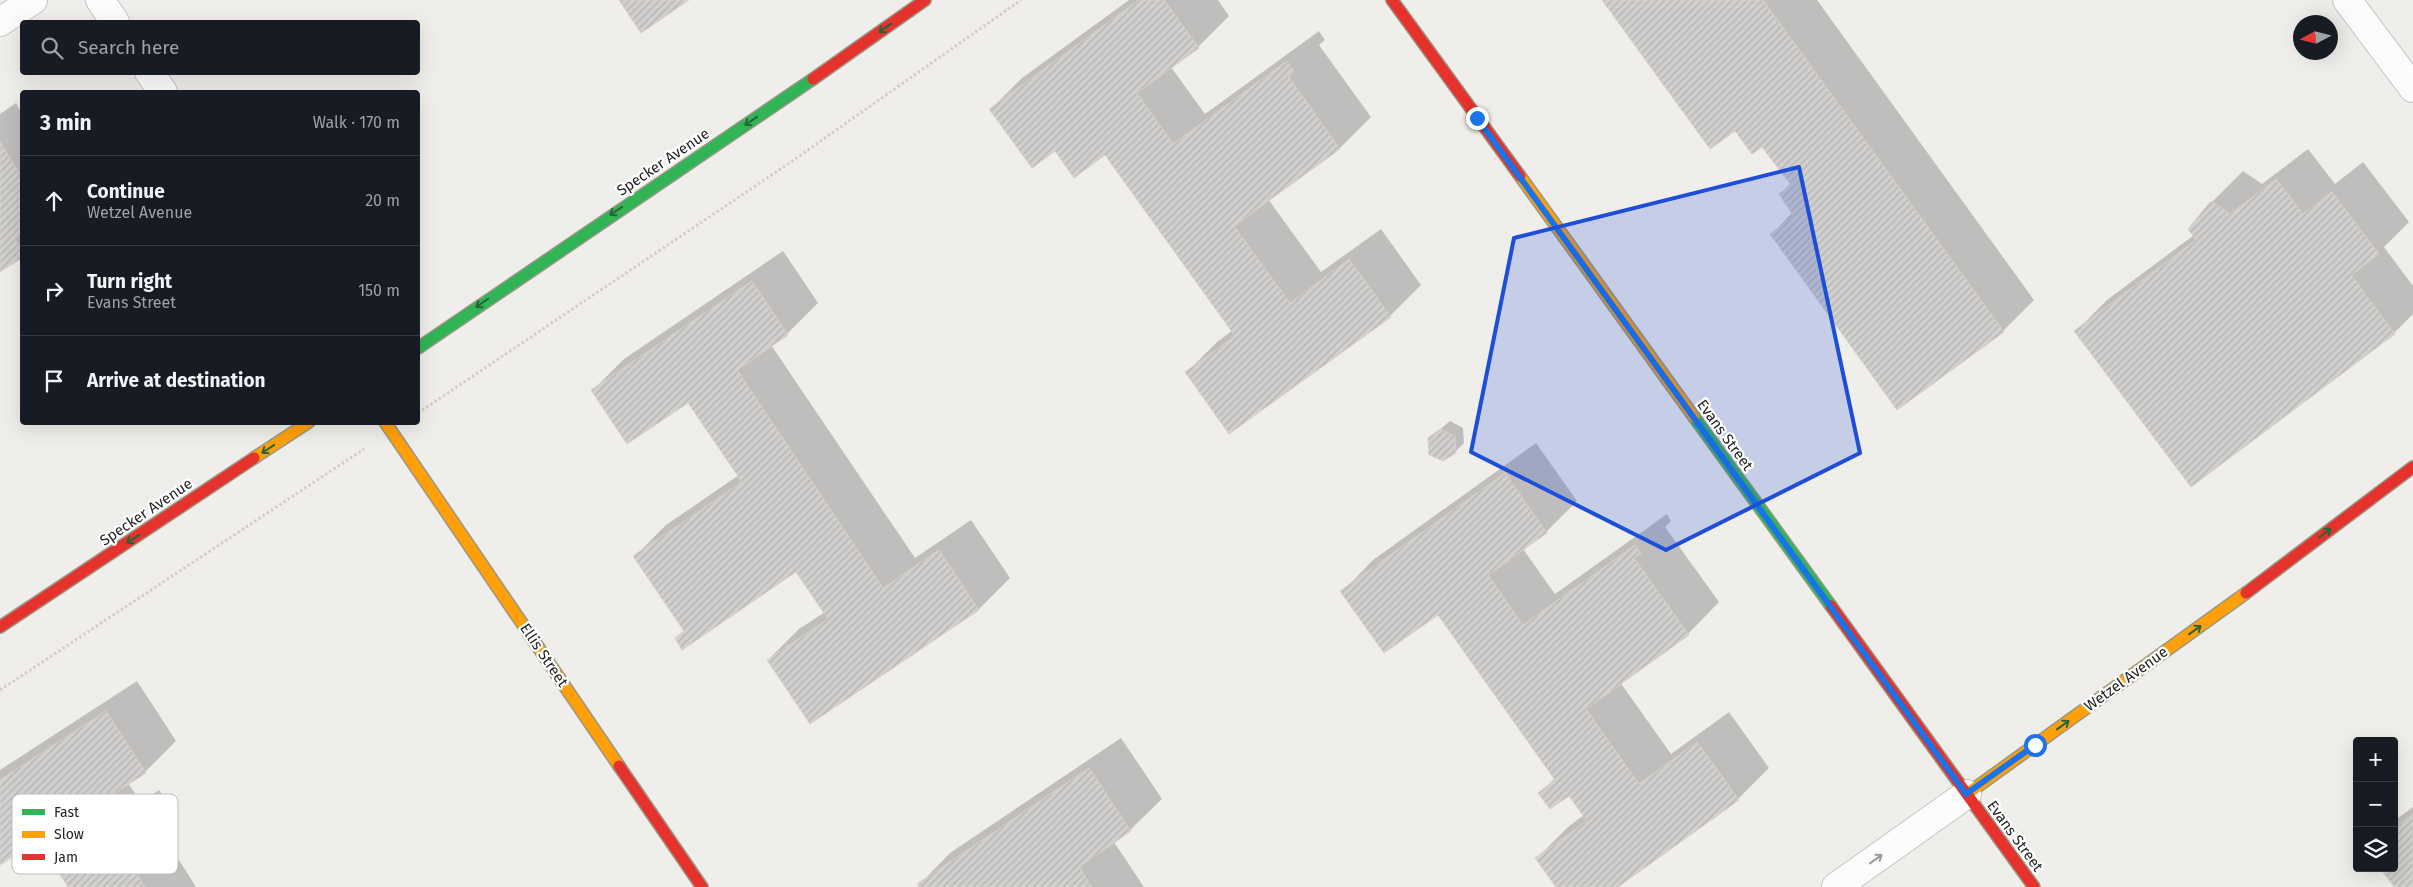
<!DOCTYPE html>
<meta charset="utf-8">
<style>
:root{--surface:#171b24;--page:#242831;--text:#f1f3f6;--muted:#9ea1a6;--line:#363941}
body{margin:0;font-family:"Fira Sans",sans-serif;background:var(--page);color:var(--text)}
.controls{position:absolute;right:15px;bottom:15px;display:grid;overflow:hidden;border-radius:5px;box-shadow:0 5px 20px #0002}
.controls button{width:45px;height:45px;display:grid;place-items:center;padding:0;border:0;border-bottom:1px solid var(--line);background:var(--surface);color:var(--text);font:25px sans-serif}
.compass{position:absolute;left:2293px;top:15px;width:45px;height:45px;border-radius:50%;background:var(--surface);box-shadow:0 5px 20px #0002;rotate:263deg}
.stop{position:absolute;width:15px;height:15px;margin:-11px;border:4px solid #1a73e8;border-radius:50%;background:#fff}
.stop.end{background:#1a73e8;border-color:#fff;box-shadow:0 1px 5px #0008}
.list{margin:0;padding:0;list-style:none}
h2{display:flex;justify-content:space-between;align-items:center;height:65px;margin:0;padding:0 20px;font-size:21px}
h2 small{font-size:16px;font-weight:400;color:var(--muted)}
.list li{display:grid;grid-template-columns:32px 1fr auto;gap:15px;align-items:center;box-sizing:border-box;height:90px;padding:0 20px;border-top:1px solid var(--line)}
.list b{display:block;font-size:19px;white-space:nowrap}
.list p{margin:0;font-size:16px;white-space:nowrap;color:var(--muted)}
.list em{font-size:16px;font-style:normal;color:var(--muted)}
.icon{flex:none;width:28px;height:28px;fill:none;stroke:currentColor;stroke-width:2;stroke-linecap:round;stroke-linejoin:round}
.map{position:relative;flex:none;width:2413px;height:887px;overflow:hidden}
.search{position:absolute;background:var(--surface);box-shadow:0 5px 20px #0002;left:20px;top:20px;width:400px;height:55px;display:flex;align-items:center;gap:12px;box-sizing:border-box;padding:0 18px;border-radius:5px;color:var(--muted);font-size:19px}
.panel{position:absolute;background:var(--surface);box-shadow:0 5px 20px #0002;left:20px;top:90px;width:400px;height:335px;border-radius:5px}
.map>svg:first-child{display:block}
.shadow{fill:#0003}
.building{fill:url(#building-hatch);stroke:#d3d0cd}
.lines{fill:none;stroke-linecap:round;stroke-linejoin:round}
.street-casing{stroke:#c6c5c3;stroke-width:30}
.fast-casing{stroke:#989885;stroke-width:14}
.slow-casing{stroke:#989885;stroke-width:14}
.jam-casing{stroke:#989885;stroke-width:14}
.path{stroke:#d6cbca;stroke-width:3;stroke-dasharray:2.5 2.5;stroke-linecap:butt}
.street{stroke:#fdfcfc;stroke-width:28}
.fast{stroke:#30b455;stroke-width:11}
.slow{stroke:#ff9f0a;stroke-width:11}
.jam{stroke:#e5322d;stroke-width:11}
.oneway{stroke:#286439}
.oneway2{stroke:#9a9a9a}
.route{stroke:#1a73e8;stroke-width:6}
.marked{fill:#1d4ed8;fill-opacity:0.2;stroke:#1d4ed8;stroke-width:4;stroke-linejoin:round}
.labels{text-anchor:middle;stroke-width:4.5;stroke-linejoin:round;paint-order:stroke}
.street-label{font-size:15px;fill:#222;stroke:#fff}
.key{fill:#fff;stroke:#bdbdbd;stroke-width:1}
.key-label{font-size:14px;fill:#222}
</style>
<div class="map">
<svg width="2413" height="887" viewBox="0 0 2413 887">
<defs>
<pattern id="building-hatch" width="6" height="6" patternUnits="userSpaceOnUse" patternTransform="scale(1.25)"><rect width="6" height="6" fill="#d2d0ce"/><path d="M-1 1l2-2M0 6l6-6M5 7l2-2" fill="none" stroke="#b4b2b1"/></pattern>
</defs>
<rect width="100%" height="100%" fill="#f0eeeb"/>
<g class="shadow">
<path d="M 1129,0 L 1218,0 L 1229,16 L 1198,47 L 1171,67 L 1205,114 L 1319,31 L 1325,40 L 1319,45 L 1371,117 L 1340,148 L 1268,199 L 1321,272 L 1381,229 L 1421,285 L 1390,316 L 1186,373 L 1217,342 L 1233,330 L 1105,153 L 1055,150 L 991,109 L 1022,78 Z"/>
<path d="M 1604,0 L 1817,0 L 2034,300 L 2003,331 L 1772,234 L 1793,212 L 1780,194 L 1791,183 L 1763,145 L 1735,129 Z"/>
<path d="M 16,103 L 22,114 L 22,256 L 0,270 L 0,114 Z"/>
<path d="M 2308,149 L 2335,184 L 2363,162 L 2409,222 L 2384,247 L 2413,286 L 2413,314 L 2394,333 L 2076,331 L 2107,300 L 2194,235 L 2212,202 L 2243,171 L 2262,184 Z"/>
<path d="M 783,251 L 818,303 L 787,334 L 771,345 L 915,558 L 971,520 L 1010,578 L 979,609 L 810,722 L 768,660 L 799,629 L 825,612 L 796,571 L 676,639 L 685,630 L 635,556 L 666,525 L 739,475 L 689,401 L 593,390 L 624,359 Z"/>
<path d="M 1450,421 L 1463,428 L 1464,443 L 1455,452 L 1429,439 Z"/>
<path d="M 1536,443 L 1577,501 L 1546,532 L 1523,549 L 1555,594 L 1667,514 L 1671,521 L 1665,527 L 1719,602 L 1688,634 L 1620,682 L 1671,754 L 1729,712 L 1769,768 L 1738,799 L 1616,887 L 1558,887 L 1537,858 L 1568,827 L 1584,815 L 1569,794 L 1540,793 L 1555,778 L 1438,613 L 1342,592 L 1373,560 Z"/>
<path d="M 137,681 L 176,741 L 145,772 L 128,783 L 141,802 L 159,790 L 168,804 L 153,819 L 196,887 L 70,887 L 39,838 L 0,863 L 0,770 Z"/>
<path d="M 1121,738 L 1162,799 L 1130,830 L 1114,842 L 1144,887 L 920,887 L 919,885 L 950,853 Z"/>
<path d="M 2413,807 L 2413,887 L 2395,887 L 2394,821 Z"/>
</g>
<g class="building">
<path d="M 619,0 L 689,0 L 641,33 Z"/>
<path d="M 1139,0 L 1164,0 L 1199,48 L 1137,93 L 1173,144 L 1287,61 L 1294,72 L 1288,76 L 1340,149 L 1234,226 L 1290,303 L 1349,259 L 1391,317 L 1229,434 L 1185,372 L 1235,336 L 1105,155 L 1074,178 L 1055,151 L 1032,168 L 989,109 Z"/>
<path d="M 1602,0 L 1763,0 L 2004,332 L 1897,410 L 1770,234 L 1794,216 L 1779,194 L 1791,185 L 1762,147 L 1752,154 L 1735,131 L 1710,149 Z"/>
<path d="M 0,142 L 22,178 L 22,232 L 14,238 L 22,250 L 22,258 L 0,272 Z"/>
<path d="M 2276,179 L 2303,214 L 2332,192 L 2379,254 L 2351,275 L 2395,334 L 2191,487 L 2074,331 L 2196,240 L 2188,229 L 2211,201 L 2230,214 Z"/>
<path d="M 752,281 L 788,335 L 737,370 L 883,588 L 939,550 L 979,610 L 810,724 L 767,660 L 828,619 L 796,572 L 682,650 L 675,638 L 684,631 L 633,556 L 742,482 L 688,403 L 627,444 L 591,390 Z"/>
<path d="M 1440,429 L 1455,436 L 1456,453 L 1443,461 L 1429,455 L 1428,438 Z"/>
<path d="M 1505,473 L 1547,533 L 1488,575 L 1523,625 L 1635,545 L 1641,553 L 1634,558 L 1689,635 L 1586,709 L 1639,784 L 1697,742 L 1739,800 L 1618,887 L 1556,887 L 1535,858 L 1587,821 L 1569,796 L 1550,809 L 1538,793 L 1555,780 L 1438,615 L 1384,653 L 1340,591 Z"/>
<path d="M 106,711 L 146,773 L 93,807 L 109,832 L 128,820 L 138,836 L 120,848 L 145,887 L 68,887 L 38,840 L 0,865 L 0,780 Z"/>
<path d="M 1089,768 L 1131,831 L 1079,867 L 1092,887 L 919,887 L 917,884 Z"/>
<path d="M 2413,814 L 2413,887 L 2394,887 L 2380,868 L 2394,868 L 2394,828 Z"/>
</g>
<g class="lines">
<defs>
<g id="street">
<path d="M 100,0 L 115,22"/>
<path d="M 2347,0 L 2413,88"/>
<path d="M 0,22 L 33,0"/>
<path d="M 149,72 L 163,92"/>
<path d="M 1836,887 L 1967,794"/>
</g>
<g id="fast">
<path d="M 418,348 L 813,79"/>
<path d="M 1694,417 L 1831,606"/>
</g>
<g id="slow">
<path d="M 1520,176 L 1694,417"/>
<path d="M 385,422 L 619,766"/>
<path d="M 254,458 L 309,422"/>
<path d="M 1967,794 L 2246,593"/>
</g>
<g id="jam">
<path d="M 1392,0 L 1520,176"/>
<path d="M 813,79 L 925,0"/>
<path d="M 2246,593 L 2413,467"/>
<path d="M 1831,606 L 2034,887"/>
<path d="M 0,627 L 254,458"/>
<path d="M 619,766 L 702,887"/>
</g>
</defs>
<use href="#street" class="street-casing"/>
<use href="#fast" class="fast-casing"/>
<use href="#slow" class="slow-casing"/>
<use href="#jam" class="jam-casing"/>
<g class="path">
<path d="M 418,413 L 788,164 L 1021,0"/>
<path d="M 0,690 L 364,449"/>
</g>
<use href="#street" class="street"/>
<use href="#fast" class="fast"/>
<use href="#slow" class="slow"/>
<use href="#jam" class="jam"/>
</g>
<defs><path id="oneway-shaft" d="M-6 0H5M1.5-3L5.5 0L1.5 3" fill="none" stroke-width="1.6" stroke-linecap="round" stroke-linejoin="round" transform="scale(1.25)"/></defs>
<g class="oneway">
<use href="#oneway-shaft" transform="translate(885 28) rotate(144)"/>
<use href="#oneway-shaft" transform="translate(751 121) rotate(146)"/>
<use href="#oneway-shaft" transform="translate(616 211) rotate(146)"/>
<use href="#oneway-shaft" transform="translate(482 303) rotate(145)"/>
<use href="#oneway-shaft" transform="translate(268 449) rotate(146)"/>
<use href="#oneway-shaft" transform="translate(2325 533) rotate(-37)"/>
<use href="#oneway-shaft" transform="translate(133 539) rotate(146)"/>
<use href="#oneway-shaft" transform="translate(2195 630) rotate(-36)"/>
<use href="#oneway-shaft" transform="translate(2063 725) rotate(-36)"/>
</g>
<use class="oneway2" href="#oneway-shaft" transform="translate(1876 859) rotate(-36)"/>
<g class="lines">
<path class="route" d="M 1477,118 L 1966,794 L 2035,745"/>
</g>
<path class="marked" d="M 1799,167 L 1860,453 L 1666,550 L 1471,452 L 1514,238 Z"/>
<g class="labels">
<g class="street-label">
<text transform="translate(663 162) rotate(-34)" y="5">Specker Avenue</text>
<text transform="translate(1725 435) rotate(54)" y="5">Evans Street</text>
<text transform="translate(146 512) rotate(-34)" y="5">Specker Avenue</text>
<text transform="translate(544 655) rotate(56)" y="5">Ellis Street</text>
<text transform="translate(2126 679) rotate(-36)" y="5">Wetzel Avenue</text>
<text transform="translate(2015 836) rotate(54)" y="5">Evans Street</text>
</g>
</g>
<rect x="12" y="794" width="166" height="80" rx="8" class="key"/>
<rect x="22" y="809" width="23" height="6" fill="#30b455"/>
<rect x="22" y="831" width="23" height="7" fill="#ff9f0a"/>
<rect x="22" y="854" width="23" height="6" fill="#e5322d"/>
<g class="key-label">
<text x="54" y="817">Fast</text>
<text x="54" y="839">Slow</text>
<text x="54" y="862">Jam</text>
</g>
</svg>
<div class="controls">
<button>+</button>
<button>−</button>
<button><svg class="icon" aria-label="layers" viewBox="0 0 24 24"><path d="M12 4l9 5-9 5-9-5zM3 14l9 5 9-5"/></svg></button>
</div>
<svg class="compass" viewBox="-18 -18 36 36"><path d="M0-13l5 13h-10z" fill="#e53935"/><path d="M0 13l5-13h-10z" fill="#9ea1a6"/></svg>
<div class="stop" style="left:2035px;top:745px"></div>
<div class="stop end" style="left:1477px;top:118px"></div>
<div class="search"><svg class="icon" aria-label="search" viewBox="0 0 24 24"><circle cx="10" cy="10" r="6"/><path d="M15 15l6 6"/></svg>Search here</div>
<section class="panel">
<h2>3 min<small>Walk · 170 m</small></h2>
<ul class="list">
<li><svg class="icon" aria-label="ahead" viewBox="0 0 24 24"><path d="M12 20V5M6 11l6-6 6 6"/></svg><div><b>Continue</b><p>Wetzel Avenue</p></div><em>20 m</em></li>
<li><svg class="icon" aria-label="right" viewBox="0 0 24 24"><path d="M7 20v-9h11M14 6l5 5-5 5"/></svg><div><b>Turn right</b><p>Evans Street</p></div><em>150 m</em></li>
<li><svg class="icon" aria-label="arrive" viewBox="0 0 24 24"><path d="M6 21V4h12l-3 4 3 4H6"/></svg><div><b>Arrive at destination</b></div></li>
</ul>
</section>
</div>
